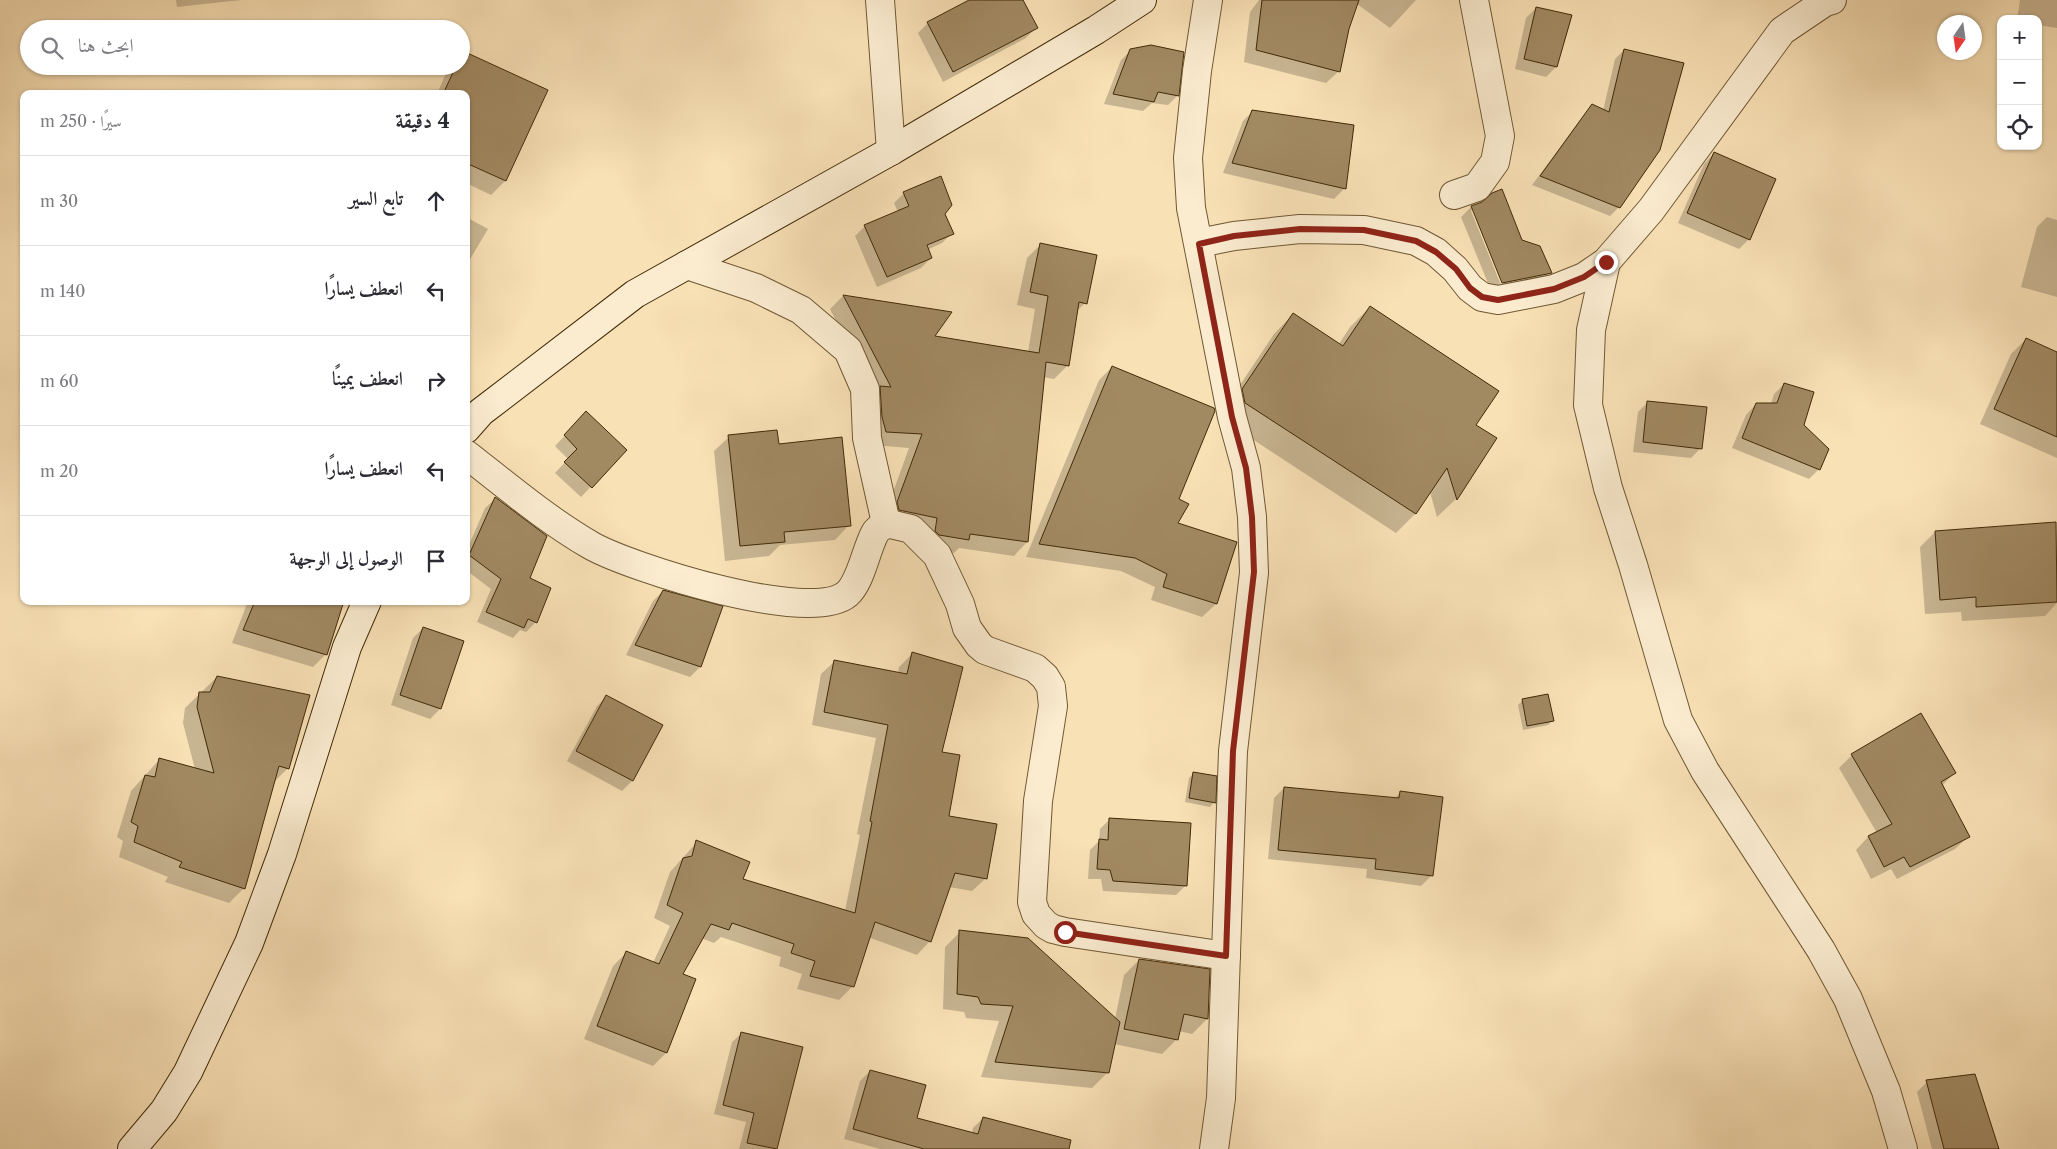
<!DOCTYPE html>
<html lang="ar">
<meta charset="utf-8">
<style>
:root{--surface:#fff;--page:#f7f7f7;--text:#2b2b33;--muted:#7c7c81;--line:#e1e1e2}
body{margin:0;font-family:"Libre Caslon Text",Amiri,serif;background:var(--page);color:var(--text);direction:rtl}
.controls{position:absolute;right:15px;top:15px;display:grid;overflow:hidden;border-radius:10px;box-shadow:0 1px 4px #0004}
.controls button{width:45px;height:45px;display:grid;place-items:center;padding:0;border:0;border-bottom:1px solid var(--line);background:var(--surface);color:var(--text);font:25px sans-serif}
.compass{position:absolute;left:1937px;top:15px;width:45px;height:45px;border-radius:50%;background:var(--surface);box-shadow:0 1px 4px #0004;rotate:193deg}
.stop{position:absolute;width:15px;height:15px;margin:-11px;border:4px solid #8f2418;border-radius:50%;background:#fff}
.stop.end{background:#8f2418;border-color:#fff;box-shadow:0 1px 5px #0008}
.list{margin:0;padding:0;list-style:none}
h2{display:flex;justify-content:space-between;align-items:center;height:65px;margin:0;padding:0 20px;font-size:21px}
h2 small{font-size:16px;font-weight:400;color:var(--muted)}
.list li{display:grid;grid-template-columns:32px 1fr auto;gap:15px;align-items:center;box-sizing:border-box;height:90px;padding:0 20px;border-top:1px solid var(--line)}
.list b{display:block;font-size:19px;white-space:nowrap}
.list em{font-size:16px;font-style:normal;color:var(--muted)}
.icon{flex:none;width:28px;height:28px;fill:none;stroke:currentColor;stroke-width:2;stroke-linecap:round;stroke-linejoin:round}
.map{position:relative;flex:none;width:2057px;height:1149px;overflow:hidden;direction:ltr}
.search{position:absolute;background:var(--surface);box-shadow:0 1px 4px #0004;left:20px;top:20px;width:450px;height:55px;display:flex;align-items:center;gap:12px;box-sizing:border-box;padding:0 18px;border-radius:28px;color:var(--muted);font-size:19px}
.panel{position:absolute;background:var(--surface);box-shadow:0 1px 4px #0004;left:20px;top:90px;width:450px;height:515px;border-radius:10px;direction:rtl}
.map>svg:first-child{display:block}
.shadow{fill:#0003;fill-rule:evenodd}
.building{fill:#a18962;stroke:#412a07}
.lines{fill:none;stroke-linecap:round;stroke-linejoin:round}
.street-casing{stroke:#6f5833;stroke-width:30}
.secondary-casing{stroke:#412a07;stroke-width:30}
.street{stroke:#fbecd0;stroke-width:28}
.secondary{stroke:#fbecd0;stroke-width:28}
.route{stroke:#8f2418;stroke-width:6}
</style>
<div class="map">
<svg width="2057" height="1149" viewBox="0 0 2057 1149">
<rect width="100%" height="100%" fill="#f9e1b6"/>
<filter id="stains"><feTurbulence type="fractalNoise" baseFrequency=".004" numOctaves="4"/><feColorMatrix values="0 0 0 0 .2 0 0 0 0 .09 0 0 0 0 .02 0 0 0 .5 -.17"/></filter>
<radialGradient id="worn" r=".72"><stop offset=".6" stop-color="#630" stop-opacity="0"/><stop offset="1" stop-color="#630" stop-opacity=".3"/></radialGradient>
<g class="shadow">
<path d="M 176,0 L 241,0 L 177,7 Z"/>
<path d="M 972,0 L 1022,0 L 1036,28 L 1026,38 L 943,82 L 918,33 L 928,23 Z"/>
<path d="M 1259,0 L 1416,0 L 1390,28 L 1357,4 L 1348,29 L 1339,71 L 1326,83 L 1244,62 L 1250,12 Z"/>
<path d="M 2020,0 L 2057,0 L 2057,28 L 2038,25 L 2038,19 L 2017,19 Z"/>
<path d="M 1536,8 L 1556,67 L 1546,77 L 1515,69 L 1526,18 Z"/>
<path d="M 1131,50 L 1178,95 L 1168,105 L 1152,103 L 1143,111 L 1104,104 L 1121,60 Z"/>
<path d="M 1624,50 L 1619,207 L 1610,216 L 1532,185 L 1584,115 L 1593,106 L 1603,111 L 1615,59 Z"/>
<path d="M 449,66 L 461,66 L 505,181 L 491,195 L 466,183 L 466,94 L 437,94 Z"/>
<path d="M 1253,111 L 1352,126 L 1344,189 L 1334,199 L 1223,173 L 1243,121 Z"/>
<path d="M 1714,153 L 1749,239 L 1739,249 L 1678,223 L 1704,164 Z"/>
<path d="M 904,193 L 944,213 L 952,233 L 942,243 L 927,250 L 931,258 L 921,268 L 877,287 L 855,236 L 865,226 L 898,212 L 894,203 Z"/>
<path d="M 1471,207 L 1521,241 L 1550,273 L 1540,283 L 1492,293 L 1461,217 ZM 1473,209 L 1505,289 L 1503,290 L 1471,211 Z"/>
<path d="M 466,217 L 488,229 L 466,266 Z"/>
<path d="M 2047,217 L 2057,220 L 2057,297 L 2021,287 L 2037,227 Z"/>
<path d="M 1041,244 L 1085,303 L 1076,312 L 1068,365 L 1054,379 L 1043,377 L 1027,542 L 1014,556 L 959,548 L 954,553 L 925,548 L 884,517 L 909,448 L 873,445 L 874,394 L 830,309 L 843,296 L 950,313 L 933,337 L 1028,352 L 1035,309 L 1017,305 L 1027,258 Z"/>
<path d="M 1370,307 L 1475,425 L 1496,439 L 1456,499 L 1437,517 L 1430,492 L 1415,514 L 1396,533 L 1226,422 L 1224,409 L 1274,334 L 1293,314 L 1339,344 L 1350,327 Z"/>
<path d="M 2026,339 L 2057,353 L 2057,458 L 1980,424 L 2011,354 Z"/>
<path d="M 1112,367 L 1177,499 L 1177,524 L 1235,542 L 1216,604 L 1202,617 L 1151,600 L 1155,587 L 1121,571 L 1026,557 L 1099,380 Z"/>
<path d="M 1784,384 L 1819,469 L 1809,479 L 1732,448 L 1746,415 L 1756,404 L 1771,404 L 1774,394 Z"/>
<path d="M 1648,402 L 1701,448 L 1691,458 L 1633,452 L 1638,412 Z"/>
<path d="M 577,423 L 626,450 L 581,497 L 555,473 L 568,459 L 555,446 Z"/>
<path d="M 729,437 L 778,446 L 849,525 L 835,540 L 780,545 L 769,556 L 725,561 L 714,451 Z"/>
<path d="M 495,499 L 529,579 L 536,622 L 526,632 L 520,630 L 513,638 L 477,622 L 491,589 L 466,570 L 466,552 L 485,508 Z"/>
<path d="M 2055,524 L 2057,603 L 2045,616 L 1962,621 L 1961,612 L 1925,614 L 1920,547 L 1935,532 Z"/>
<path d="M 663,591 L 722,607 L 700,667 L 690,677 L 626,655 L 653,601 Z"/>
<path d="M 248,601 L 343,601 L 326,654 L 313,667 L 232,643 Z"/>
<path d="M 423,628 L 462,642 L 440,709 L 430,719 L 391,705 L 413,638 Z"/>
<path d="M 912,654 L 940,753 L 948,817 L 986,878 L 972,891 L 949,887 L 930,941 L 917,955 L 868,937 L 853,986 L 839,1000 L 797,989 L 802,974 L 779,966 L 781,957 L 721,937 L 714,943 L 701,938 L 681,975 L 666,1053 L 653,1066 L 584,1039 L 613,966 L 626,953 L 653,963 L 670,926 L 654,918 L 670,872 L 697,842 L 741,880 L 845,911 L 860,835 L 857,834 L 876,738 L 812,725 L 821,674 L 835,661 L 898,673 L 899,667 Z"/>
<path d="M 217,677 L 288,768 L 273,783 L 244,888 L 229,903 L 165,882 L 168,877 L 119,857 L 123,841 L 117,837 L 131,791 L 159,760 L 195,769 L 183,723 L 185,708 Z"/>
<path d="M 607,696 L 632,781 L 622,791 L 567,761 L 597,706 Z"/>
<path d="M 1523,700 L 1553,720 L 1548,725 L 1523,730 L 1518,705 Z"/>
<path d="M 1852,755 L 1954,773 L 1942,786 L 1968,837 L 1955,849 L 1897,879 L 1891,869 L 1871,879 L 1856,850 L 1868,837 L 1877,833 L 1839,768 Z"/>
<path d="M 1194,773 L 1214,802 L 1210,807 L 1185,802 L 1189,778 Z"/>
<path d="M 1284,788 L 1394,799 L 1400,793 L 1431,876 L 1421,886 L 1366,878 L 1367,869 L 1268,859 L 1274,798 Z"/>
<path d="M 1110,819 L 1186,885 L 1176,895 L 1103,891 L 1101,879 L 1088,879 L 1090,850 L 1099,841 L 1100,829 Z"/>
<path d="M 960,932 L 1115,1019 L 1124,975 L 1139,960 L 1209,970 L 1207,1019 L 1192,1034 L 1179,1031 L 1177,1039 L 1162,1054 L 1114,1044 L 1107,1073 L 1092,1088 L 981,1077 L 999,1021 L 966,1018 L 964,1012 L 943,1009 L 945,947 Z"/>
<path d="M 742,1033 L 801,1048 L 776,1149 L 739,1149 L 746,1122 L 714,1114 L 732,1042 Z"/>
<path d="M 870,1071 L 915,1119 L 972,1134 L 973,1128 L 983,1118 L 1039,1149 L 880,1149 L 844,1139 L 860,1081 Z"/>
<path d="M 1927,1082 L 1996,1149 L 1932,1149 L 1917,1092 Z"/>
</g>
<g class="building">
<path d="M 969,0 L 1023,0 L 1038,28 L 953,72 L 927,22 Z"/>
<path d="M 1262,0 L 1359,0 L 1349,29 L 1340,72 L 1256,50 Z"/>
<path d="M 1536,7 L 1572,15 L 1557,67 L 1524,59 Z"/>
<path d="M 1151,45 L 1184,52 L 1179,96 L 1158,92 L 1154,102 L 1113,94 L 1130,49 Z"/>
<path d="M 1624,49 L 1684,63 L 1660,150 L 1620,208 L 1540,176 L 1592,104 L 1609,112 Z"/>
<path d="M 463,51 L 548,90 L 506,181 L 466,163 L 466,94 L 443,94 L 456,66 L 461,66 L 461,55 Z"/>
<path d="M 1252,110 L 1354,125 L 1346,189 L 1232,163 Z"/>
<path d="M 1714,152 L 1776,179 L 1750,240 L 1687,213 Z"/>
<path d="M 941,176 L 952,205 L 945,214 L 954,234 L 927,245 L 932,258 L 887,277 L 864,225 L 909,206 L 903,192 Z"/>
<path d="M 1502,189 L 1522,240 L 1540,246 L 1552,273 L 1502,283 L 1471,206 L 1482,202 L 1492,193 Z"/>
<path d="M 1040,243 L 1097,255 L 1087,304 L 1079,302 L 1069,366 L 1046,362 L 1028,542 L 970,534 L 969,540 L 939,535 L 935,531 L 937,518 L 899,510 L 897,502 L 922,434 L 886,432 L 882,417 L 880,386 L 891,387 L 843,295 L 952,312 L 935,336 L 1039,353 L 1048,296 L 1030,292 Z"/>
<path d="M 1370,306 L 1499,391 L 1476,425 L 1497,438 L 1457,500 L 1447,468 L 1416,514 L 1245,403 L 1242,389 L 1293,313 L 1343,346 Z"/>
<path d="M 2026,338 L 2057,352 L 2057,437 L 1994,409 Z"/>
<path d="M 1112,366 L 1214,408 L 1215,411 L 1179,499 L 1189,504 L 1178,523 L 1237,542 L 1217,604 L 1163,587 L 1167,574 L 1135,558 L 1039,544 Z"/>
<path d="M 1784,383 L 1814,392 L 1804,425 L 1829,449 L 1820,470 L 1742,438 L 1756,403 L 1777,403 Z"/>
<path d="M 1647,401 L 1707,407 L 1702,449 L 1643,442 Z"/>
<path d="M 586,411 L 627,450 L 592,488 L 564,462 L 577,449 L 564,435 Z"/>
<path d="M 777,430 L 779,444 L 842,437 L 851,526 L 784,532 L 785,542 L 740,546 L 728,435 Z"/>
<path d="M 495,497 L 547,536 L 530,578 L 551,588 L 537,623 L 528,619 L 524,628 L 486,612 L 501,579 L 469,555 Z"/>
<path d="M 2056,522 L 2057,602 L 1976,607 L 1976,597 L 1940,600 L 1935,531 Z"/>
<path d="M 663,590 L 723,606 L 701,667 L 635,645 Z"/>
<path d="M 255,601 L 344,601 L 327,655 L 243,630 Z"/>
<path d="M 423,627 L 464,641 L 441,709 L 400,695 Z"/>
<path d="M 912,652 L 963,667 L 942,752 L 960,755 L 949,816 L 997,824 L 987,879 L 955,873 L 931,942 L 875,922 L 854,987 L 810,976 L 815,961 L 791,953 L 794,944 L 732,923 L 729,930 L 711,924 L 683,974 L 696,979 L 667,1053 L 597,1026 L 626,951 L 659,964 L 683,913 L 667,905 L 683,858 L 692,856 L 696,840 L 750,862 L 743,879 L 855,913 L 872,822 L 870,821 L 888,725 L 824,712 L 834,660 L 907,674 Z"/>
<path d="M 217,676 L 310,695 L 289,769 L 279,766 L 245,889 L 179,867 L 182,862 L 134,842 L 138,826 L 131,822 L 145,775 L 155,777 L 159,758 L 214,773 L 197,707 L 199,692 L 210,692 Z"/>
<path d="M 1548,694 L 1554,721 L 1527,726 L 1522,699 Z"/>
<path d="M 606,695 L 663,725 L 633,781 L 576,751 Z"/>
<path d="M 1921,713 L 1956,773 L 1941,782 L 1970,837 L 1910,867 L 1904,857 L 1884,867 L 1868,836 L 1892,824 L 1851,754 Z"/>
<path d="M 1193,772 L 1217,776 L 1216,803 L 1189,798 Z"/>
<path d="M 1284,787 L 1399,798 L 1400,791 L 1443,797 L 1433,876 L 1375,869 L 1376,859 L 1278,850 Z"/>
<path d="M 1109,818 L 1191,823 L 1187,886 L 1113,881 L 1110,870 L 1097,869 L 1099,839 L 1108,840 Z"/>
<path d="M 959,930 L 1028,938 L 1120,1022 L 1109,1073 L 995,1062 L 1013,1006 L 981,1004 L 978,997 L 957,994 Z"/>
<path d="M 1139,959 L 1210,969 L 1208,1019 L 1184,1014 L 1178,1040 L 1124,1029 Z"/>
<path d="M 741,1032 L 803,1047 L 777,1149 L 747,1143 L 754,1113 L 723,1105 Z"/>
<path d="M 870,1070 L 926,1085 L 917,1118 L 978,1134 L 983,1117 L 1071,1140 L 1069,1149 L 924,1149 L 853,1129 Z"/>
<path d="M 1975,1074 L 1999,1149 L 1944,1149 L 1926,1080 Z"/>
</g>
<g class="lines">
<defs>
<g id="street">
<path d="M 880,0 L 891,151"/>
<path d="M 1208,0 L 1197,71 L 1188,158 L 1191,208 L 1232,417 L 1246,468 L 1252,517 L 1254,573 L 1233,751 L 1221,1098 L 1214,1149"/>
<path d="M 1454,195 L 1477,187 L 1495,162 L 1500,136 L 1474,0"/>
<path d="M 1199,243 L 1234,236 L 1300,229 L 1364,230 L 1416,241 L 1436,252 L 1455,269 L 1470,288 L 1482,297 L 1498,300 L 1554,289 L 1584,277 L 1606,262 L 1651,210 L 1782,31 L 1825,2 L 1832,0"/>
<path d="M 1606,262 L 1591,330 L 1588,405 L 1608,488 L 1633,565 L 1678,720 L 1705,771 L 1790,902 L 1821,950 L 1848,999 L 1886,1091 L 1903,1149"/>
<path d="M 687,265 L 756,288 L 801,310 L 848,350 L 865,389 L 867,438 L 886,523"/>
<path d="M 466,454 C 507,486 547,520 592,546 C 632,568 810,625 847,594 C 861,582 866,549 875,533 C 877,529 883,526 886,523 L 911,529 L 937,555 L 960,604 L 967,628 L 979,645 L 985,650 L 1035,668 L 1045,677 L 1051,687 L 1053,706 L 1038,801 L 1032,902 L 1036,914 L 1046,925 L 1053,929 L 1065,932 L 1226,956"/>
</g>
<g id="secondary">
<path d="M 466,429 L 481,412 L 635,294 L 891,151 L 1096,30 L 1142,0"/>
<path d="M 132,1149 L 164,1111 L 188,1072 L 249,943 L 282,854 L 347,647 L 367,601"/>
</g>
</defs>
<use href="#street" class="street-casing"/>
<use href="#secondary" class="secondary-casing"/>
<use href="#street" class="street"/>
<use href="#secondary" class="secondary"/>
</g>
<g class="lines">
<path class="route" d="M 1065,932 L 1226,956 L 1233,751 L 1254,572 L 1252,517 L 1246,468 L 1232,417 L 1199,244 L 1234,236 L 1300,229 L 1364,230 L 1416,241 L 1436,252 L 1456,269 L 1470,288 L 1482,297 L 1498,300 L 1554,289 L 1584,277 L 1606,262"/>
</g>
<rect width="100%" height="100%" filter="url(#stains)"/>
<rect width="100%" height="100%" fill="url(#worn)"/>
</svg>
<div class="controls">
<button>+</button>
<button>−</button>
<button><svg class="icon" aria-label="locate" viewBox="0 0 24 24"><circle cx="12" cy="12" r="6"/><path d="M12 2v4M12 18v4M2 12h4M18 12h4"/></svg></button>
</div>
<svg class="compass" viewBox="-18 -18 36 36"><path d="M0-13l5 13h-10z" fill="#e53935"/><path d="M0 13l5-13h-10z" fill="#7c7c81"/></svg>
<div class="stop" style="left:1065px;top:932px"></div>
<div class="stop end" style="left:1606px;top:262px"></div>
<div class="search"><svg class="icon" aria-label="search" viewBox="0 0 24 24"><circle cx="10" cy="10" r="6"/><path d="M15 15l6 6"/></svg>ابحث هنا</div>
<section class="panel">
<h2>4 دقيقة<small>سيرًا · 250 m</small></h2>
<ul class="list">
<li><svg class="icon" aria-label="ahead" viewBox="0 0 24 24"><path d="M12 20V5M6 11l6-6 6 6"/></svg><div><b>تابع السير</b></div><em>30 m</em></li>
<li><svg class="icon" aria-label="left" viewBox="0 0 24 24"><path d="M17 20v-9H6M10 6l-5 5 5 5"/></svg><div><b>انعطف يسارًا</b></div><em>140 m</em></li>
<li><svg class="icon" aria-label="right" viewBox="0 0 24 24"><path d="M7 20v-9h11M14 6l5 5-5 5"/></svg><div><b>انعطف يمينًا</b></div><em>60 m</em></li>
<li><svg class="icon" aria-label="left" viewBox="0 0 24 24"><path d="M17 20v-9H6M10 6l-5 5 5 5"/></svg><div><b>انعطف يسارًا</b></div><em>20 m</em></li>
<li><svg class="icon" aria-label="arrive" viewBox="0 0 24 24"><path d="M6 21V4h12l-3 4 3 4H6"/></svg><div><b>الوصول إلى الوجهة</b></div></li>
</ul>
</section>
</div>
